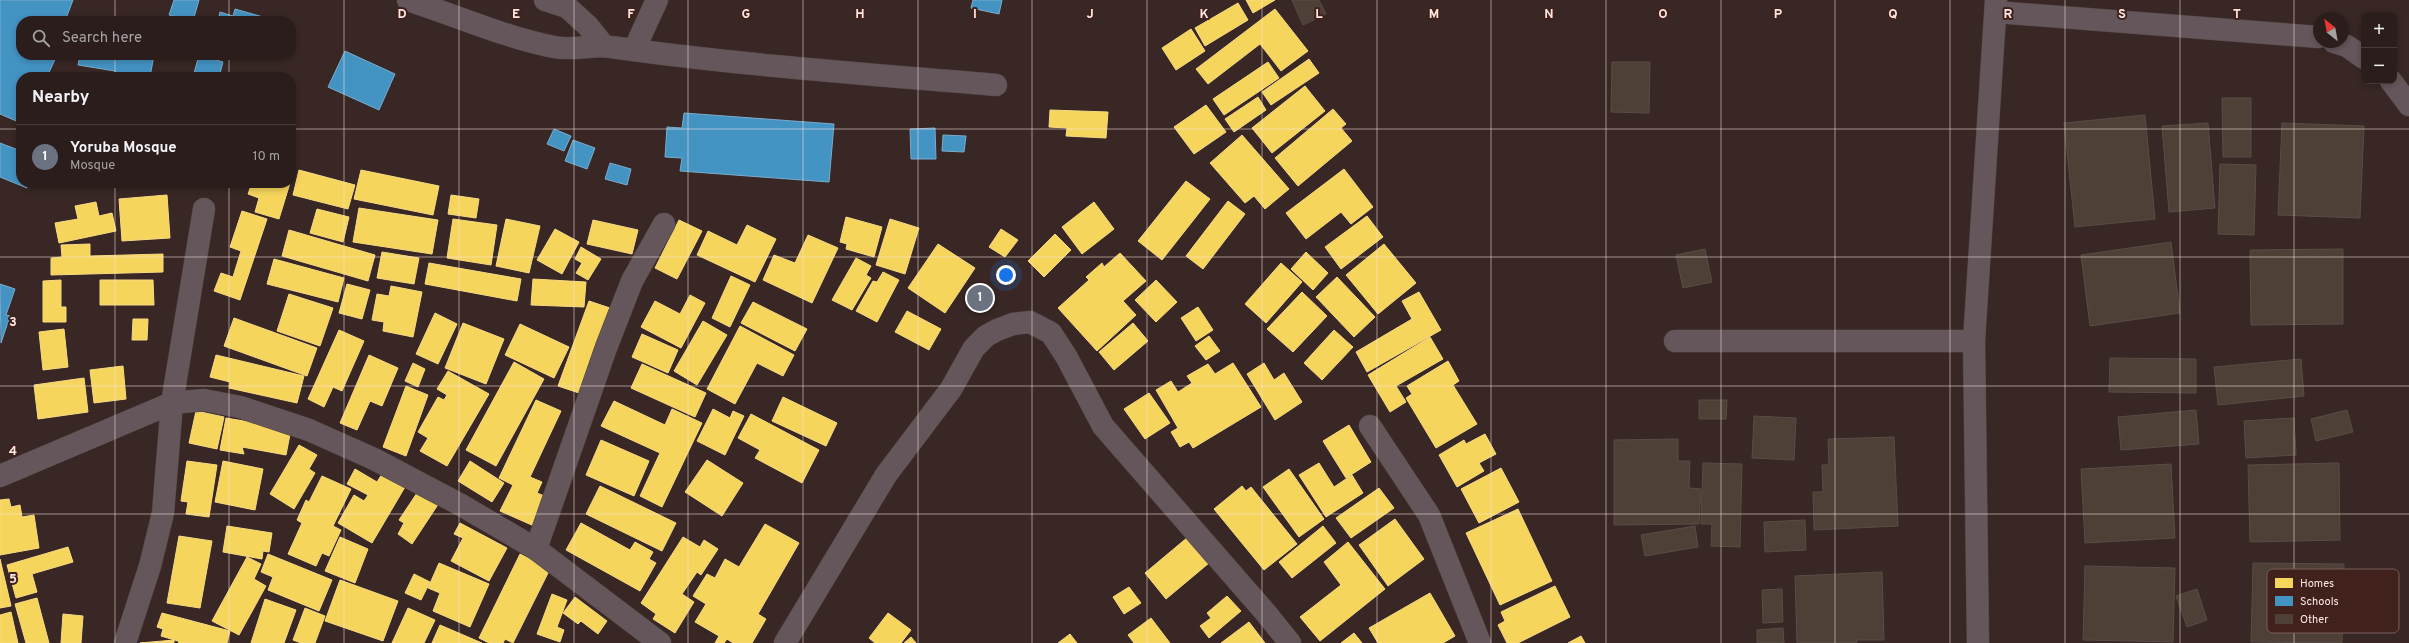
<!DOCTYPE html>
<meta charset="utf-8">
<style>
:root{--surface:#2a1d1b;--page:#362a28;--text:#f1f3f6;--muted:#a5a2a3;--line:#463b3a;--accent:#b8a4a0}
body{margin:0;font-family:Overpass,sans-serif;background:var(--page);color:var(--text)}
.controls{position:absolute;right:12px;top:12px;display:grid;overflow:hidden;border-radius:8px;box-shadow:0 2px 6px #0003}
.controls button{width:36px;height:36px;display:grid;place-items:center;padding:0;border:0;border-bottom:1px solid var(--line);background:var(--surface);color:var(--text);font:20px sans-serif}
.compass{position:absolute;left:2313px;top:12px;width:36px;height:36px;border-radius:50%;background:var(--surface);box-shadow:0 2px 6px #0003;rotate:329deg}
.you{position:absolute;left:1006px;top:275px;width:14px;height:14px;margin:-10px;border:3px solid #fff;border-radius:50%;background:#1a73e8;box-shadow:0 0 0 6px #1a73e833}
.badge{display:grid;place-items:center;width:26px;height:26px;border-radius:50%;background:var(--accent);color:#fff;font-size:13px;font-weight:700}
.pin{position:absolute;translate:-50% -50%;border:2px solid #fff;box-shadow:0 1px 4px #0006}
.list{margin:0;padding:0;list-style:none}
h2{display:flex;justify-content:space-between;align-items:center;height:52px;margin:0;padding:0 16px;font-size:17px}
h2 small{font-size:13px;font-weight:400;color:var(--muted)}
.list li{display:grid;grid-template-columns:26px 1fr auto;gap:12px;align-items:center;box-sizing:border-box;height:64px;padding:0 16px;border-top:1px solid var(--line)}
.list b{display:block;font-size:15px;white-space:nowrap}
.list p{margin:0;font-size:13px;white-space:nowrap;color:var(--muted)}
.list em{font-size:13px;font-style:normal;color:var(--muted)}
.icon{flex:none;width:22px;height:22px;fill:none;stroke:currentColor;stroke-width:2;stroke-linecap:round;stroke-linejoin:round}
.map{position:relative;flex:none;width:2409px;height:643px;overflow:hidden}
.search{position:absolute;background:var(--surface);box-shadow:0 2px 6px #0003;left:16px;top:16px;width:280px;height:44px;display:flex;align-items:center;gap:10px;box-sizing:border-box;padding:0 14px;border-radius:16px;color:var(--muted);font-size:15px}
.panel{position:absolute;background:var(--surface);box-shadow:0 2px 6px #0003;left:16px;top:72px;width:280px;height:116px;border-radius:16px}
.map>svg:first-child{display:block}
.homes{fill:#f6d55c;stroke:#f8da84}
.schools{fill:#4393c3;stroke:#7baccd}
.building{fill:#4f4037;stroke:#594c46}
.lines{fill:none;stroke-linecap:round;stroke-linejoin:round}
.minor-casing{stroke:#524340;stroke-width:23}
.minor{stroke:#64565a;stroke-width:22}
.grid{fill:none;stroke:#fde7e3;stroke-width:1;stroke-opacity:0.55}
.key{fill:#40211c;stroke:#795c58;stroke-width:1}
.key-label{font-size:11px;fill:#fde7e3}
.grid-label{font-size:13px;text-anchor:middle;font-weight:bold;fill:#fde7e3;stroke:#40211c;stroke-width:4;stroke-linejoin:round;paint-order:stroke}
</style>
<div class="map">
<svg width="2409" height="643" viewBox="0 0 2409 643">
<rect width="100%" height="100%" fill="#382724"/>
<g class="homes">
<path d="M 1246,0 L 1275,0 L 1253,13 Z"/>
<path d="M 1238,3 L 1248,20 L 1205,46 L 1195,28 Z"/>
<path d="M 1275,9 L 1308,51 L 1281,71 L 1260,44 L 1208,84 L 1196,69 Z"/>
<path d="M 1191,29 L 1205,51 L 1176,70 L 1162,48 Z"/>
<path d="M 1309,59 L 1319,73 L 1271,105 L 1262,92 Z"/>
<path d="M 1268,62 L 1279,78 L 1224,115 L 1213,99 Z"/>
<path d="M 1305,86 L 1325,111 L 1272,153 L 1252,128 Z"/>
<path d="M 1258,97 L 1266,110 L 1234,132 L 1225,119 Z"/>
<path d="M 1206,105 L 1226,132 L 1194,154 L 1174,127 Z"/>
<path d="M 1333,109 L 1346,124 L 1341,128 L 1352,141 L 1298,186 L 1275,158 Z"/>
<path d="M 1050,110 L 1108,112 L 1106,138 L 1066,136 L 1067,128 L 1049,127 Z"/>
<path d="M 1242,135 L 1289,189 L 1265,209 L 1254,196 L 1245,203 L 1210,163 Z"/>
<path d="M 291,166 L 295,167 L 291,179 Z"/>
<path d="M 1344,169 L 1373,207 L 1351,224 L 1341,212 L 1306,239 L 1286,213 Z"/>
<path d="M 299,170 L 355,185 L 348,209 L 293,195 Z"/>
<path d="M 361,170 L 439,186 L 433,215 L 354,199 Z"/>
<path d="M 1186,181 L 1210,199 L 1162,260 L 1138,241 Z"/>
<path d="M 252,183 L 290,183 L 279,219 L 255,212 L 259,198 L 248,194 Z"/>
<path d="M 167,195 L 170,238 L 122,241 L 119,199 Z"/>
<path d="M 451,195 L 479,199 L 476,218 L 448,214 Z"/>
<path d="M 1228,201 L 1245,214 L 1203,269 L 1186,256 Z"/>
<path d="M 96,202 L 99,216 L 112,213 L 116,231 L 59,243 L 55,223 L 78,219 L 75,206 Z"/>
<path d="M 1094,202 L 1114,229 L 1082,254 L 1062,227 Z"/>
<path d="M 359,208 L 438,220 L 432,254 L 353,242 Z"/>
<path d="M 317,209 L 349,217 L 343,242 L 310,233 Z"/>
<path d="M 242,211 L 267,219 L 240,300 L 214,291 L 221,273 L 233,277 L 241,251 L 230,247 Z"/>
<path d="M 1367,216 L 1383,237 L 1341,269 L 1325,247 Z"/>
<path d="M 846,217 L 882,227 L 874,257 L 846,249 L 847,244 L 840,242 Z"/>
<path d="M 453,219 L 497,225 L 491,265 L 447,258 Z"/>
<path d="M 506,219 L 540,226 L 529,273 L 496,266 Z"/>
<path d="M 890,219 L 919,228 L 905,274 L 876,265 Z"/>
<path d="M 593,220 L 638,230 L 632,254 L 587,244 Z"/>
<path d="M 679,220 L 702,231 L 677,279 L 655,268 Z"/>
<path d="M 747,225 L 776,239 L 755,282 L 697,255 L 708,231 L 737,245 Z"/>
<path d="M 555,229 L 579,242 L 562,274 L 537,260 Z"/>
<path d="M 1001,229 L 1018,240 L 1005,257 L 989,247 Z"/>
<path d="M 289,230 L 375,255 L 368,281 L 282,256 Z"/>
<path d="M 1055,234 L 1071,250 L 1044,277 L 1028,261 Z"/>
<path d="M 808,235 L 838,248 L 812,303 L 763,280 L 774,255 L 795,263 Z"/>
<path d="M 90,244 L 90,256 L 163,254 L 163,272 L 51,275 L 51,258 L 62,257 L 61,245 Z"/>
<path d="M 938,244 L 975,268 L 945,313 L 908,288 Z"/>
<path d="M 1384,244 L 1416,283 L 1378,314 L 1346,275 Z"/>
<path d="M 581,247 L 601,259 L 588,280 L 576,273 L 582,263 L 575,259 Z"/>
<path d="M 382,252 L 419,258 L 414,284 L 377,278 Z"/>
<path d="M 1306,252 L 1328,273 L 1313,290 L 1291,269 Z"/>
<path d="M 1120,253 L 1146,281 L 1123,301 L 1136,315 L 1097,351 L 1058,308 L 1089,280 L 1086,277 L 1102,263 L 1104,267 Z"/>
<path d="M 856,258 L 871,266 L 866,275 L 871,278 L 852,310 L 832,300 Z"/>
<path d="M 274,259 L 344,278 L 338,302 L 267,284 Z"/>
<path d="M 429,263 L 521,279 L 517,301 L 425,284 Z"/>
<path d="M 1281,263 L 1302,282 L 1266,323 L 1245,304 Z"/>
<path d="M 883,272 L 899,280 L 877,322 L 856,311 L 873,281 L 877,282 Z"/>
<path d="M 731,276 L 750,285 L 730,327 L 712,318 Z"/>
<path d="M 1337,277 L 1375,317 L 1354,337 L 1316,297 Z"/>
<path d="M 533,279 L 586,282 L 584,307 L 531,305 Z"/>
<path d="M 61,280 L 61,307 L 66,307 L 66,322 L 43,322 L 43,281 Z"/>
<path d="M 100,280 L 153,280 L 154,305 L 100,305 Z"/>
<path d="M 1156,280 L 1177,302 L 1156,322 L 1135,300 Z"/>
<path d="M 347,284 L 370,290 L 362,319 L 339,313 Z"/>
<path d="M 391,286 L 422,292 L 413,337 L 383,331 L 384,322 L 372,320 L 377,294 L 389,296 Z"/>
<path d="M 1302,292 L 1327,316 L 1293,352 L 1267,329 Z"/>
<path d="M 1419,292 L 1441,330 L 1367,372 L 1356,352 L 1412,319 L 1402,301 Z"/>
<path d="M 289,294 L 333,308 L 320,346 L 277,331 Z"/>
<path d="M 690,295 L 705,303 L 681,348 L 641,327 L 655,301 L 680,314 Z"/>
<path d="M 589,301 L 610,308 L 579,393 L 558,386 Z"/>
<path d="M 753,302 L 807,329 L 795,351 L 741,323 Z"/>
<path d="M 1198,307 L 1213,330 L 1196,341 L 1181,318 Z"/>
<path d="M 907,311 L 941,329 L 929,350 L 895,332 Z"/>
<path d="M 435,313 L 457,324 L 438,364 L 416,354 Z"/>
<path d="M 234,318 L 317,348 L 307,376 L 224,346 Z"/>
<path d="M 133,319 L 148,319 L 147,340 L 132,340 Z"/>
<path d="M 703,321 L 727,335 L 697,385 L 674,371 Z"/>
<path d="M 463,323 L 504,339 L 486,384 L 445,368 Z"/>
<path d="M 1133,323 L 1148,341 L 1114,370 L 1099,352 Z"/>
<path d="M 520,324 L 569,347 L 554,378 L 505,355 Z"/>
<path d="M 740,326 L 794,355 L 783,376 L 757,363 L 735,404 L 707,389 Z"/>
<path d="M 64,329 L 68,367 L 43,370 L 39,332 Z"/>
<path d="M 339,330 L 364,341 L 342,391 L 333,387 L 324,407 L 308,399 Z"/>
<path d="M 1334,330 L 1353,347 L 1322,380 L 1304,363 Z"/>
<path d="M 642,334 L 678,350 L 668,373 L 632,357 Z"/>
<path d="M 1209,336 L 1220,351 L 1206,360 L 1195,346 Z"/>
<path d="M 1430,337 L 1443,359 L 1396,386 L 1406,402 L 1390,412 L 1368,375 Z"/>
<path d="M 216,355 L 304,376 L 297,403 L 229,388 L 230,382 L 210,377 Z"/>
<path d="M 369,355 L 398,368 L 382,406 L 370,401 L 357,430 L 340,423 Z"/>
<path d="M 1448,361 L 1459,381 L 1453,385 L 1477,424 L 1436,448 L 1406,398 L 1412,394 L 1407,386 Z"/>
<path d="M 514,362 L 544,379 L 496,466 L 466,450 Z"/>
<path d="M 413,363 L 425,369 L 418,387 L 405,381 Z"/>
<path d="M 1233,363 L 1261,407 L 1193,448 L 1189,442 L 1180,447 L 1171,432 L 1178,428 L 1156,390 L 1171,381 L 1178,392 L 1192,383 L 1187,376 L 1208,364 L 1215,374 Z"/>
<path d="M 1264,363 L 1274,380 L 1284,373 L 1302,402 L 1275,420 L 1247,374 Z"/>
<path d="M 642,364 L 706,393 L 695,417 L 631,388 Z"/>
<path d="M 123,366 L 126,399 L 94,403 L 90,370 Z"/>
<path d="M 448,371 L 489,394 L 447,466 L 420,451 L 428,438 L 418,432 L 438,397 L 444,400 L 447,395 L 437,389 Z"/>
<path d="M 84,378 L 88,412 L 38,419 L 34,385 Z"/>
<path d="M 406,386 L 428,395 L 406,456 L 383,447 Z"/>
<path d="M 1149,393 L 1170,423 L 1145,439 L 1124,409 Z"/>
<path d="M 783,397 L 837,423 L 826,446 L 772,421 Z"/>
<path d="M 536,400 L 561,411 L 530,477 L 542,482 L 537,493 L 547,497 L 534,526 L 500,511 L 513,485 L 499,478 Z"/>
<path d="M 614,401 L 665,425 L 672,409 L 702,423 L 662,507 L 640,496 L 660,453 L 601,426 Z"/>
<path d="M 713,409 L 730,418 L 733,411 L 744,416 L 725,455 L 697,441 Z"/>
<path d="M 196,411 L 224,417 L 217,449 L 189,443 Z"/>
<path d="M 751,414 L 819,450 L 802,483 L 755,458 L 760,450 L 738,438 Z"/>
<path d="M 226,418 L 291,429 L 286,455 L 242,447 L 244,454 L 220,450 Z"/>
<path d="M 1349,425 L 1371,462 L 1346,478 L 1323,441 Z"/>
<path d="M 1485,434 L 1496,454 L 1479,463 L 1484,471 L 1457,487 L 1439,455 L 1464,440 L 1466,444 Z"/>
<path d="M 601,440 L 649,461 L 634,496 L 586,475 Z"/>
<path d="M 299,445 L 317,455 L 309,469 L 315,473 L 294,509 L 270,494 Z"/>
<path d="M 707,460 L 743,483 L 722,516 L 685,492 Z"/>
<path d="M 187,461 L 217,465 L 209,517 L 186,514 L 188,502 L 181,501 Z"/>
<path d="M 223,461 L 263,469 L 255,510 L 215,502 Z"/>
<path d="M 470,461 L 504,483 L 492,502 L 458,481 Z"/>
<path d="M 1319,463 L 1334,487 L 1352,475 L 1363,493 L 1326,517 L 1299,475 Z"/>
<path d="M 1501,468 L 1519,502 L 1479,523 L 1461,489 Z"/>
<path d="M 355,469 L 377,482 L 382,474 L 405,487 L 372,543 L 338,523 L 354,495 L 364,501 L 368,495 L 347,484 Z"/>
<path d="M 1289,469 L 1324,519 L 1299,537 L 1263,487 Z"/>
<path d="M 322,476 L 351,489 L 333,526 L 341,530 L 329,556 L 322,553 L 316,566 L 288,554 L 302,523 L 297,520 L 306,500 L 309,502 Z"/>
<path d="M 600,486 L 676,523 L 662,551 L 586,514 Z"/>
<path d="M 1242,486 L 1246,491 L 1251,487 L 1297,544 L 1264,570 L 1214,509 Z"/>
<path d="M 421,487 L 441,500 L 412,544 L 398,534 L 404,523 L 399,520 Z"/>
<path d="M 1379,488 L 1394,508 L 1351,538 L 1336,518 Z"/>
<path d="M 9,499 L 11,507 L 20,505 L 22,517 L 34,515 L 39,548 L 0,555 L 0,500 Z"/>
<path d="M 1518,509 L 1552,581 L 1500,605 L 1466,533 Z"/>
<path d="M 1395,519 L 1424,559 L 1388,586 L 1359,545 Z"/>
<path d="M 460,523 L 507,548 L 489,581 L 451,561 L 463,538 L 454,534 Z"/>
<path d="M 581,523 L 630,550 L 635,542 L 653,552 L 649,559 L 656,563 L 640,591 L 566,550 Z"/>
<path d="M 765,524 L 799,543 L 758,614 L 766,619 L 752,643 L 733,643 L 727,639 L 724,643 L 715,643 L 719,636 L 695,622 L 706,604 L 693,596 L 707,574 L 715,578 L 725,559 L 739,567 Z"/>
<path d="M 227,526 L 272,533 L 269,552 L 263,551 L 262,559 L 223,552 Z"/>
<path d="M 1323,526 L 1336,543 L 1292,578 L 1279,562 Z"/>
<path d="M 179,536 L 212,541 L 200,608 L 167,603 Z"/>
<path d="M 340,537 L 368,549 L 355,583 L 325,571 Z"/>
<path d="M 683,537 L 700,547 L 704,540 L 718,549 L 701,575 L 697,572 L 682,594 L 694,602 L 675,633 L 653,619 L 656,614 L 641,603 Z"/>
<path d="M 1188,537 L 1209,563 L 1166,599 L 1145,573 Z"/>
<path d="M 1348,542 L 1385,589 L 1320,641 L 1300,617 L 1341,585 L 1324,562 Z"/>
<path d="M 68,547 L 73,562 L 32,574 L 37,592 L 16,598 L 7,565 Z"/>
<path d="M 268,554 L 332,580 L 319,611 L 268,590 L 273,577 L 261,572 Z"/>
<path d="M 520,554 L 550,569 L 513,643 L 505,639 L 503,643 L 489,643 L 479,638 Z"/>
<path d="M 247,557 L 261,564 L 254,579 L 266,586 L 239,635 L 212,621 Z"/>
<path d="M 0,559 L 11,606 L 0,608 Z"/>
<path d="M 439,563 L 489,584 L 470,627 L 433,611 L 440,593 L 428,588 Z"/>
<path d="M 414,574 L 430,582 L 421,600 L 405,593 Z"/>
<path d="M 340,580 L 398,601 L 383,641 L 325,621 Z"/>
<path d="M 1555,586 L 1570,617 L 1518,643 L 1507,643 L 1498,625 L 1505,621 L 1501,612 Z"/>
<path d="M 1129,587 L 1141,603 L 1124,614 L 1113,597 Z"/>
<path d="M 1430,593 L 1455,636 L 1443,643 L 1378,643 L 1369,628 Z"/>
<path d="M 552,594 L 567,600 L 557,627 L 564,630 L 560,642 L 537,634 Z"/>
<path d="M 1227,596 L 1241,611 L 1209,638 L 1200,626 L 1211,618 L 1207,613 Z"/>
<path d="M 575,597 L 607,621 L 598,634 L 581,621 L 578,624 L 563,613 Z"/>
<path d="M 37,598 L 49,643 L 26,643 L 15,604 Z"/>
<path d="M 265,599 L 296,610 L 284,643 L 251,643 Z"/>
<path d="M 305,608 L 325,616 L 315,643 L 301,643 L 293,640 Z"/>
<path d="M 408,608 L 435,620 L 424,643 L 392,643 Z"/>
<path d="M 11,612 L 18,643 L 0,643 L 0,615 Z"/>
<path d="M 162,613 L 230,631 L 227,643 L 179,643 L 178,641 L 161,636 L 163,629 L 157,627 Z"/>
<path d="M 888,613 L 911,630 L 901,643 L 875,643 L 869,638 Z"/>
<path d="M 63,614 L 83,616 L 81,643 L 61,643 Z"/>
<path d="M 1151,618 L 1170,643 L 1134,643 L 1128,635 Z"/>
<path d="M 1249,622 L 1265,643 L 1221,643 Z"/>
<path d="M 440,625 L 482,643 L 432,643 Z"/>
<path d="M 1354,633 L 1362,643 L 1341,643 Z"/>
<path d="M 1070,634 L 1077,643 L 1058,643 Z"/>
<path d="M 1581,636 L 1585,643 L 1568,643 Z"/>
<path d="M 911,637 L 916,643 L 904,643 Z"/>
<path d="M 174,640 L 174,643 L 140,643 Z"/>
</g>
<g class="schools">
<path d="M 0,0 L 73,0 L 65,21 L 21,21 L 21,55 L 57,55 L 47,77 L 21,77 L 21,123 L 0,114 Z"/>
<path d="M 174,0 L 199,0 L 193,21 L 169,15 Z"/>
<path d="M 973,0 L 1002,0 L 999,14 L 971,8 Z"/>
<path d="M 235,9 L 277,21 L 218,21 L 220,12 L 233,16 Z"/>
<path d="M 345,51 L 395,74 L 379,110 L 328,87 Z"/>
<path d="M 80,55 L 154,55 L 150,77 L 114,77 L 115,71 L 78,65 Z"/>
<path d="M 199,55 L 223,62 L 219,77 L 193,77 Z"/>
<path d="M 684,113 L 834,124 L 829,182 L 680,171 L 682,158 L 665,157 L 667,127 L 682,128 Z"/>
<path d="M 935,128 L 936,159 L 911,159 L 910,129 Z"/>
<path d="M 554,129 L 571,136 L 564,151 L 547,144 Z"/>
<path d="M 943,135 L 966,136 L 964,152 L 942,151 Z"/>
<path d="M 573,140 L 595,148 L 587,169 L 565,161 Z"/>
<path d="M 0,143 L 21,151 L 21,183 L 28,183 L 27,188 L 0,177 Z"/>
<path d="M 610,163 L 631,169 L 627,185 L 605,179 Z"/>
<path d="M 0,284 L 15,289 L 6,315 L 10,316 L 1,343 Z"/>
</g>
<g class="building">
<path d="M 1292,0 L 1319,0 L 1326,14 L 1303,25 Z"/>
<path d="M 1612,62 L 1650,62 L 1649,113 L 1611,112 Z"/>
<path d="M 2222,98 L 2251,98 L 2251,157 L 2223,157 Z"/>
<path d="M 2145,115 L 2155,219 L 2075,227 L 2064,123 Z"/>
<path d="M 2208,123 L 2215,208 L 2169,212 L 2162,126 Z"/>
<path d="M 2282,123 L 2364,126 L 2360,218 L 2278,215 Z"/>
<path d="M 2220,164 L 2256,165 L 2254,235 L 2218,234 Z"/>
<path d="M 2171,242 L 2180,313 L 2090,326 L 2081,255 Z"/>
<path d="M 1705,249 L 1712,282 L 1683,288 L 1676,255 Z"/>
<path d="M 2343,249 L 2343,324 L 2251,325 L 2250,250 Z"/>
<path d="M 2110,358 L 2196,359 L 2196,393 L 2109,392 Z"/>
<path d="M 2301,359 L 2304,396 L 2218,405 L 2214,367 Z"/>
<path d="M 1699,400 L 1727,400 L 1726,419 L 1699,419 Z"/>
<path d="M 2196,410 L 2199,444 L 2121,450 L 2118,417 Z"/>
<path d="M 2347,410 L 2353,432 L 2316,441 L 2311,419 Z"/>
<path d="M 1754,416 L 1796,418 L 1794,460 L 1752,458 Z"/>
<path d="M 2294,418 L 2296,455 L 2246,458 L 2244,421 Z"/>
<path d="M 1894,437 L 1898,526 L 1814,530 L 1813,492 L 1823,492 L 1822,465 L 1829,465 L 1828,439 Z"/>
<path d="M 1678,439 L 1678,461 L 1690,461 L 1689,488 L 1701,489 L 1699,524 L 1614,525 L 1614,440 Z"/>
<path d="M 1703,463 L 1742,464 L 1740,547 L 1711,546 L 1712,524 L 1701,524 Z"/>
<path d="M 2339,463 L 2340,540 L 2250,542 L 2248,465 Z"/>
<path d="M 2171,464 L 2175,538 L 2085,543 L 2081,469 Z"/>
<path d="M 1805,520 L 1806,550 L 1765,552 L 1764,522 Z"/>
<path d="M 1695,526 L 1698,547 L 1645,556 L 1641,535 Z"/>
<path d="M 2253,563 L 2344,564 L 2342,643 L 2251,642 Z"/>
<path d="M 2085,566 L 2175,568 L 2173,642 L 2083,640 Z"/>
<path d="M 1882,572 L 1884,640 L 1857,640 L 1857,643 L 1797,643 L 1795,576 Z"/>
<path d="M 1782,589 L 1783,622 L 1763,623 L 1762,590 Z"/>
<path d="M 2197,589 L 2207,620 L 2187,627 L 2176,596 Z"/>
<path d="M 1783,628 L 1784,643 L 1757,643 L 1757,630 Z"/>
</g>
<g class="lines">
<defs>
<g id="minor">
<path d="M 408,0 C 457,16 504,37 554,47 C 574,51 593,44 611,47 C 739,65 867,74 996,85"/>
<path d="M 545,0 L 567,7 L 588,26 L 604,46"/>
<path d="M 1996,12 L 2319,37"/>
<path d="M 2334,42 L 2347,46 L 2364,58"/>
<path d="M 634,50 L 657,0"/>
<path d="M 2391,81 L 2409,105"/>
<path d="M 1675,341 L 1974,341"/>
<path d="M 1370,426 L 1429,515 L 1480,643"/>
<path d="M 0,476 L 172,403 L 204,400 L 240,407 L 309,430 L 374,459 L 461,505 L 536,549 L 660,643"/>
<path d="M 536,549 L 606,348 L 632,281 L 664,224"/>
<path d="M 125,643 L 150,566 L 163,513 L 172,403 L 204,209"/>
<path d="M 785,643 L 886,475 L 951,389 L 974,348 L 986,336 L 997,330 L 1013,324 L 1030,322 L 1051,333 L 1066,356 L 1103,426 L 1265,612 L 1290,643"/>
<path d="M 1978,643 L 1974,341 L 1996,0"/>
</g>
</defs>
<use href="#minor" class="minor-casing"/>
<use href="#minor" class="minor"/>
</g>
<path class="grid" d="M 115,0 L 115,21M 229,0 L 229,21M 344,0 L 344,643M 459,0 L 459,643M 574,0 L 574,643M 688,0 L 688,643M 803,0 L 803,643M 918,0 L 918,643M 1032,0 L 1032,643M 1147,0 L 1147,643M 1262,0 L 1262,643M 1377,0 L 1377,643M 1491,0 L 1491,643M 1606,0 L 1606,643M 1721,0 L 1721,643M 1835,0 L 1835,643M 1950,0 L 1950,643M 2065,0 L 2065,643M 2180,0 L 2180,643M 2294,0 L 2294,643M 115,55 L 115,77M 229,55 L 229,77M 0,129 L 21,129M 291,129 L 2409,129M 115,183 L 115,643M 229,183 L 229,643M 0,257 L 2409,257M 0,386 L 2409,386M 0,514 L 2409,514"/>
<rect x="2267" y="569" width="132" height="64" rx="6" class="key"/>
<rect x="2275" y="578" width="18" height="10" fill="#f6d55c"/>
<rect x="2275" y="596" width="18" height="10" fill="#4393c3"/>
<rect x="2275" y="614" width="18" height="10" fill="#4f4037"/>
<g class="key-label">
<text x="2300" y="587">Homes</text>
<text x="2300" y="605">Schools</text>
<text x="2300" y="623">Other</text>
</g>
<g class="grid-label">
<text x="402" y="18">D</text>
<text x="516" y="18">E</text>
<text x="631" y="18">F</text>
<text x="746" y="18">G</text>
<text x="860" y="18">H</text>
<text x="975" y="18">I</text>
<text x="1090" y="18">J</text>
<text x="1204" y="18">K</text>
<text x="1319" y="18">L</text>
<text x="1434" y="18">M</text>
<text x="1549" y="18">N</text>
<text x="1663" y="18">O</text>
<text x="1778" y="18">P</text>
<text x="1893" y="18">Q</text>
<text x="2008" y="18">R</text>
<text x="2122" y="18">S</text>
<text x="2237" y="18">T</text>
<text x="13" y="326">3</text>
<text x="13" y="455">4</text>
<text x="13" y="583">5</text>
</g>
</svg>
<div class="controls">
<button>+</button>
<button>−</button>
</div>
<svg class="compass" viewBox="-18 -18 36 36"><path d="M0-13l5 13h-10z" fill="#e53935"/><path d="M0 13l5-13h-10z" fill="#a5a2a3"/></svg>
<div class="you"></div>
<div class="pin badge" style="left:980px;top:298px;background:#6b7280">1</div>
<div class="search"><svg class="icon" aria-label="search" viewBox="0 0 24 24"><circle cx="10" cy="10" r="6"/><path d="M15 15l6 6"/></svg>Search here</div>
<section class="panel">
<h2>Nearby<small></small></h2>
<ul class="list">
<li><span class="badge" style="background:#6b7280">1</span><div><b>Yoruba Mosque</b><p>Mosque</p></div><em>10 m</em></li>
</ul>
</section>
</div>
